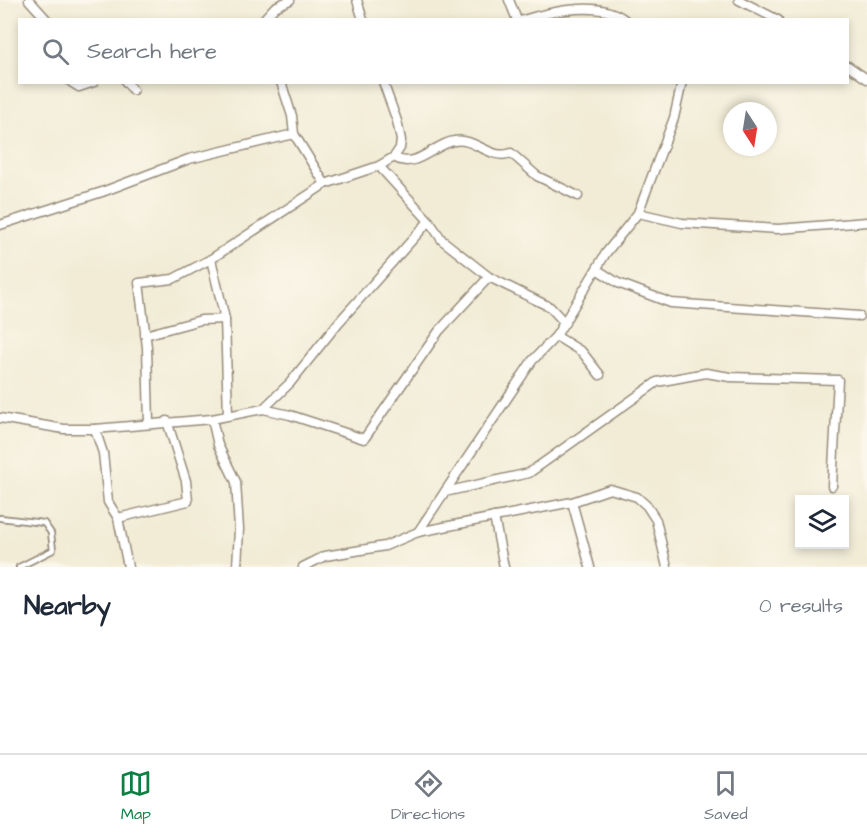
<!DOCTYPE html>
<style>
:root{--surface:#fff;--page:#f2f2f3;--text:#1f2937;--muted:#747a83;--line:#e0e1e3;--accent:#0b8043}
body{margin:0;font-family:"Architects Daughter",sans-serif;background:var(--page);color:var(--text)}
.controls{position:absolute;right:18px;bottom:18px;display:grid;overflow:hidden;border-radius:0px;box-shadow:0 3px 9px #0003}
.controls button{width:54px;height:54px;display:grid;place-items:center;padding:0;border:0;border-bottom:2px solid var(--line);background:var(--surface);color:var(--text);font:30px sans-serif}
.compass{position:absolute;left:723px;top:102px;width:54px;height:54px;border-radius:50%;background:var(--surface);box-shadow:0 3px 9px #0003;rotate:168deg}
.list{margin:0;padding:0;list-style:none}
h2{display:flex;justify-content:space-between;align-items:center;height:78px;margin:0;padding:0 24px;font-size:26px}
h2 small{font-size:20px;font-weight:400;color:var(--muted)}
.icon{flex:none;width:33px;height:33px;fill:none;stroke:currentColor;stroke-width:2;stroke-linecap:round;stroke-linejoin:round}
.map{position:relative;flex:none;width:867px;height:567px;overflow:hidden}
.search{position:absolute;background:var(--surface);box-shadow:0 3px 9px #0003;left:18px;right:18px;top:18px;height:66px;display:flex;align-items:center;gap:15px;box-sizing:border-box;padding:0 21px;border-radius:0px;color:var(--muted);font-size:22px}
.sheet{height:186px;background:var(--surface)}
nav{display:flex;justify-content:space-around;align-items:center;box-sizing:border-box;height:84px;border-top:2px solid var(--line);background:var(--surface);font-size:16px;color:var(--muted)}
nav a{display:grid;justify-items:center;gap:3px}
nav .on{color:var(--accent)}
.map>svg:first-child{display:block}
.lines{fill:none;stroke-linecap:round;stroke-linejoin:round}
.service-casing{stroke:#968b7a;stroke-width:8}
.minor-casing{stroke:#968b7a;stroke-width:11}
.service{stroke:#fff;stroke-width:4.5}
.minor{stroke:#fff;stroke-width:8}
</style>
<div class="map">
<svg width="867" height="567" viewBox="0 0 867 567">
<rect width="100%" height="100%" fill="#fbf7ec"/>
<filter id="ink" filterUnits="userSpaceOnUse"><feTurbulence type="fractalNoise" baseFrequency=".0167" numOctaves="2"/><feDisplacementMap in="SourceGraphic" scale="12" xChannelSelector="R" yChannelSelector="G"/><feConvolveMatrix kernelMatrix="1 2 1 2 8 2 1 2 1" color-interpolation-filters="sRGB"/></filter>
<filter id="wash" filterUnits="userSpaceOnUse"><feTurbulence type="fractalNoise" baseFrequency=".008" numOctaves="4" result="noise"/><feDisplacementMap in="SourceGraphic" scale="24" xChannelSelector="R" yChannelSelector="G"/><feGaussianBlur stdDeviation="1.35" result="paint"/><feColorMatrix in="noise" values="0 0 0 0 0 0 0 0 0 0 0 0 0 0 0 0 0 1.4 0 .05"/><feComposite in="paint" operator="in"/></filter>
<g filter="url(#wash)">
<rect width="100%" height="100%" fill="#f2ecd6"/>
</g>
<g filter="url(#ink)">
<g class="lines">
<defs>
<path id="service" d="M 0,518 L 44,523 L 51,533 L 53,550 L 19,567"/>
<g id="minor">
<path d="M 29,0 L 47,20"/>
<path d="M 357,0 L 363,20"/>
<path d="M 509,0 L 517,20"/>
<path d="M 739,0 L 778,20"/>
<path d="M 263,20 L 275,7 L 290,0"/>
<path d="M 523,20 C 552,11 601,0 625,20"/>
<path d="M 848,66 L 867,79"/>
<path d="M 71,82 L 79,87 L 94,82"/>
<path d="M 126,82 L 133,90"/>
<path d="M 281,82 L 292,116 L 294,134 L 325,184"/>
<path d="M 394,157 C 415,171 434,144 454,141 C 475,137 491,161 511,153 L 537,176 L 578,196"/>
<path d="M 379,166 L 429,221 L 442,240 L 489,277 L 550,307 L 565,323"/>
<path d="M 638,213 L 682,223 L 778,229 L 867,222"/>
<path d="M 0,225 L 102,192 L 189,159 L 294,134"/>
<path d="M 211,259 L 225,319 L 228,415"/>
<path d="M 598,270 L 618,283 L 671,303 L 859,316"/>
<path d="M 145,335 L 201,320 L 225,319"/>
<path d="M 556,336 L 582,352 L 600,375"/>
<path d="M 263,409 L 290,383 L 339,322 L 429,221"/>
<path d="M 0,418 L 64,429 L 95,429 L 212,419 L 263,409 L 290,415 L 364,439 L 439,331 L 489,277"/>
<path d="M 212,419 L 218,445 L 236,482 L 239,529 L 237,567"/>
<path d="M 149,423 L 147,347 L 139,283 L 173,279 L 211,259 L 325,184 L 379,166 L 394,157 L 400,148 L 401,140 L 397,121 L 383,82"/>
<path d="M 95,429 L 103,453 L 108,502 L 118,518 L 128,567"/>
<path d="M 445,492 L 529,473 L 657,382 L 706,373 L 730,377 L 838,380 L 832,486"/>
<path d="M 572,502 L 590,567"/>
<path d="M 494,517 L 504,567"/>
<path d="M 118,518 L 188,501 L 186,481 L 167,421"/>
<path d="M 418,532 L 532,361 L 556,336 L 606,253 L 638,213 L 674,118 L 682,82"/>
<path d="M 303,567 L 325,556 L 385,546 L 418,532 L 572,502 L 610,489 L 637,497 L 647,506 L 656,520 L 667,567"/>
</g>
</defs>
<use href="#service" class="service-casing"/>
<use href="#minor" class="minor-casing"/>
<use href="#service" class="service"/>
<use href="#minor" class="minor"/>
</g>
</g>
</svg>
<div class="controls">
<button><svg class="icon" aria-label="layers" viewBox="0 0 24 24"><path d="M12 4l9 5-9 5-9-5zM3 14l9 5 9-5"/></svg></button>
</div>
<svg class="compass" viewBox="-18 -18 36 36"><path d="M0-13l5 13h-10z" fill="#e53935"/><path d="M0 13l5-13h-10z" fill="#747a83"/></svg>
<div class="search"><svg class="icon" aria-label="search" viewBox="0 0 24 24"><circle cx="10" cy="10" r="6"/><path d="M15 15l6 6"/></svg>Search here</div>
</div>
<section class="sheet">
<h2>Nearby<small>0 results</small></h2>
<ul class="list">
</ul>
</section>
<nav>
<a class="on"><svg class="icon" aria-label="map" viewBox="0 0 24 24"><path d="M3 6l6-2 6 2 6-2v14l-6 2-6-2-6 2zM9 4v14M15 6v14"/></svg>Map</a>
<a><svg class="icon" aria-label="directions" viewBox="0 0 24 24"><path d="M12 3l9 9-9 9-9-9zM9 14v-3h6M13 9l2 2-2 2"/></svg>Directions</a>
<a><svg class="icon" aria-label="saved" viewBox="0 0 24 24"><path d="M7 4h10v16l-5-4-5 4z"/></svg>Saved</a>
</nav>
